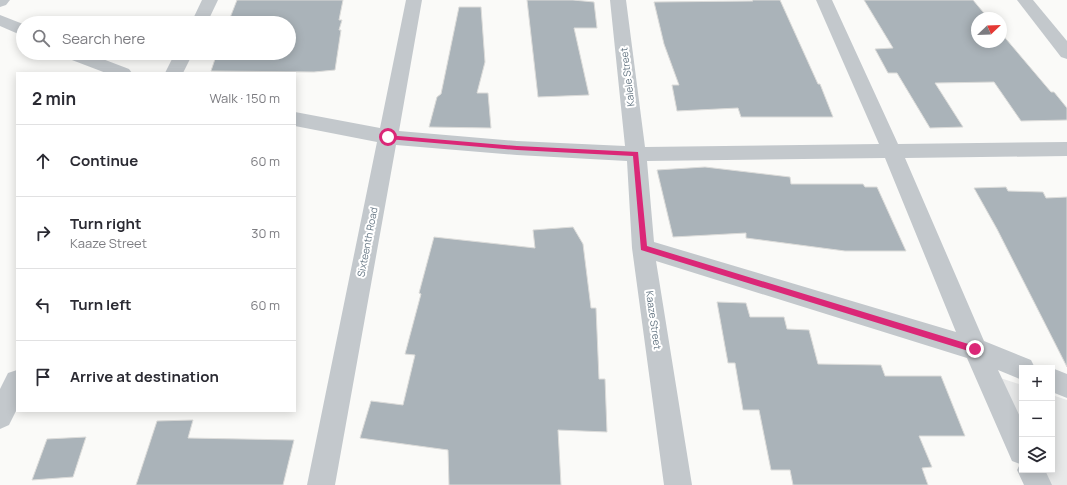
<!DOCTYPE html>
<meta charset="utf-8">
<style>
:root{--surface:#fff;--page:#f7f7f7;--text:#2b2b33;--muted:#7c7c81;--line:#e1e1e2}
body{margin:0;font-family:Manrope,sans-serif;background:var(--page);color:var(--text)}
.controls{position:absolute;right:12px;bottom:12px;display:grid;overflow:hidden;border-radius:0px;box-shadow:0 2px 10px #0003}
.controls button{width:36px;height:36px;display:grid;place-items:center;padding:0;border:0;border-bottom:1px solid var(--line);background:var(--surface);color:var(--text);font:20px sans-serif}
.compass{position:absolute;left:971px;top:12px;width:36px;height:36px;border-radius:50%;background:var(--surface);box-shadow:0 2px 10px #0003;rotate:67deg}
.stop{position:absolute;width:12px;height:12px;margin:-9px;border:3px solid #db2777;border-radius:50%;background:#fff}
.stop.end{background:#db2777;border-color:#fff;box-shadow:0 1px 4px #0008}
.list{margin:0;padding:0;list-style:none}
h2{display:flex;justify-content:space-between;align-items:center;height:52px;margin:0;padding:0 16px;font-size:17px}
h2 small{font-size:13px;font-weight:400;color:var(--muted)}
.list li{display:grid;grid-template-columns:26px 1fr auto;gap:12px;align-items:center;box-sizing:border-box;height:72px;padding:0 16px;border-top:1px solid var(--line)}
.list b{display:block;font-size:15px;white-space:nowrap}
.list p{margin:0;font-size:13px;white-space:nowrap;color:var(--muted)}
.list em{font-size:13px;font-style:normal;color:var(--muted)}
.icon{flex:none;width:22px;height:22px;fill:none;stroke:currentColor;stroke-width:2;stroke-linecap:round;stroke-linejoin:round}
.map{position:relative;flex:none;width:1067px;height:485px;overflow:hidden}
.search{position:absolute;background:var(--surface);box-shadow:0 2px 10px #0003;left:16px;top:16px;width:280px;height:44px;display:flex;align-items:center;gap:10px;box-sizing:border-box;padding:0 14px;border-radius:22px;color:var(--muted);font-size:15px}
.panel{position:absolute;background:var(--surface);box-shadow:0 2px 10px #0003;left:16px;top:72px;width:280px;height:340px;border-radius:0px}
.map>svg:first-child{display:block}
.built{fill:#e8e9e9}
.building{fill:#aab3b9;stroke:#dcdcda}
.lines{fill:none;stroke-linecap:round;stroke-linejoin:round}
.minor{fill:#c3c8cc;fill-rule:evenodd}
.route{fill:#db2777}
.labels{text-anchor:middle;stroke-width:4;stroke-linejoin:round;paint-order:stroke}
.street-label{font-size:10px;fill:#657683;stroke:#fff}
</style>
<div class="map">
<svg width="1067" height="485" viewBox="0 0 1067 485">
<rect width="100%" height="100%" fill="#fafaf8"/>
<g class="built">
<path d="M 991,375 L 1022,385 L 1022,437 Z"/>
<path d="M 1052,395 L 1067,400 L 1067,485 L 1045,485 L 1038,470 L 1052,470 Z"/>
</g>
<g class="building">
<path d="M 237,0 L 343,0 L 339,20 L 342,20 L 339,30 L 341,30 L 335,70 L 314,72 L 211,71 L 217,53 L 289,53 L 289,23 L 228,23 Z"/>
<path d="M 527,0 L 573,0 L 594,2 L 597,28 L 574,28 L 589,95 L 538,97 Z"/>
<path d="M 752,0 L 780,0 L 818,84 L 820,84 L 833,117 L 741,117 L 738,108 L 677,111 L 672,85 L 679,85 L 664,44 L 654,2 L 753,1 Z"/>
<path d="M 864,0 L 973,0 L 988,18 L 977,18 L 977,42 L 1001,42 L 1001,33 L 1051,92 L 1054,92 L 1067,108 L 1067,120 L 1021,121 L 994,82 L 935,83 L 963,127 L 930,128 L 897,73 L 888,73 L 875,49 L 893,48 Z"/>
<path d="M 459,7 L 481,7 L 485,62 L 477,93 L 488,93 L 491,128 L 429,127 L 437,97 L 441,94 Z"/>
<path d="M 705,167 L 790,177 L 791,184 L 863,184 L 865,187 L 877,187 L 906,251 L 845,251 L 746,238 L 746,233 L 673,237 L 657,170 Z"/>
<path d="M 1006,187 L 1008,191 L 1043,192 L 1046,198 L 1067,197 L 1067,367 L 997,229 L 974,188 Z"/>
<path d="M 573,227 L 583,244 L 591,308 L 596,308 L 599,379 L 605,379 L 607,432 L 558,430 L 561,485 L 449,485 L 448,450 L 360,438 L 371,401 L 403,405 L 415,355 L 405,354 L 421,294 L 419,293 L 434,237 L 535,248 L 533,230 Z"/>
<path d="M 717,302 L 746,303 L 750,317 L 784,317 L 787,329 L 809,330 L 818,364 L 881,365 L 885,376 L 941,376 L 965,436 L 919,436 L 932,467 L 922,468 L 928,485 L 793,485 L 790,470 L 771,470 L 759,410 L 743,410 L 735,363 L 728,363 Z"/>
<path d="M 193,420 L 188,438 L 294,440 L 283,485 L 136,485 L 157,421 Z"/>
<path d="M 86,437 L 73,477 L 32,480 L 47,439 Z"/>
</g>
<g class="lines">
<g class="minor">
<path d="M 0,0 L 10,0 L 6,5 L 0,7 Z"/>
<path d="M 202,0 L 218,0 L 207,23 L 191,23 Z"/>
<path d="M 406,0 L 422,0 L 399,131 L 517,141 L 625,146 L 610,0 L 626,0 L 645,147 L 879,144 L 816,0 L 832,0 L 898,144 L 1067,142 L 1067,156 L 905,158 L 984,341 L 1031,360 L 1035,368 L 1022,368 L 1022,380 L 998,370 L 1022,421 L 1022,470 L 1045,470 L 1052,485 L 1024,485 L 1017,470 L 1020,464 L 1012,461 L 967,358 L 656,261 L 692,485 L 664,485 L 632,248 L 627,161 L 517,155 L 396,145 L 335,485 L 307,485 L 377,142 L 295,126 L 295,112 L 380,128 ZM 885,158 L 956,332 L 654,242 L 647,161 Z"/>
<path d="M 1017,0 L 1033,0 L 1067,41 L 1067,59 L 1061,57 Z"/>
<path d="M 0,15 L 23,24 L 23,36 L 0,26 Z"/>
<path d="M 61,53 L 87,53 L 129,69 L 132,73 L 106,73 L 64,57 Z"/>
<path d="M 175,53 L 193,53 L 183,73 L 165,73 Z"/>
<path d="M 1052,368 L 1067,374 L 1067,398 L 1052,392 Z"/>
<path d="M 17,370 L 17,409 L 9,425 L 0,429 L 0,389 L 8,373 Z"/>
</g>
</g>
<path class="route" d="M 386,135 L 517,146 L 638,152 L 647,246 L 975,346 L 978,349 L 975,353 L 641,250 L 633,156 L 517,150 L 388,139 L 385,137 Z"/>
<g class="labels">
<g class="street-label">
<text transform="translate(627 77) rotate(-97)" y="4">Kalele Street</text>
<text transform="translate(367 242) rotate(-79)" y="4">Sixteenth Road</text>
<text transform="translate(654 320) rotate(82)" y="4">Kaaze Street</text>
</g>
</g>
</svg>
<div class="controls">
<button>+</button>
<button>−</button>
<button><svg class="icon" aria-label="layers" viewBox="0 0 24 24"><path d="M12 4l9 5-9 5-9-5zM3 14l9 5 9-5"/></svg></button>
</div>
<svg class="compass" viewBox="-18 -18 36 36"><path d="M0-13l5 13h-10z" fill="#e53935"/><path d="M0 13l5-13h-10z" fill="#7c7c81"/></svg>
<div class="stop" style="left:388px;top:137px"></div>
<div class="stop end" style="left:975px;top:349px"></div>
<div class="search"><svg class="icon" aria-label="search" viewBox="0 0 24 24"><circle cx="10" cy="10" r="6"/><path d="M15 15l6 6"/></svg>Search here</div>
<section class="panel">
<h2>2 min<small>Walk · 150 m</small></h2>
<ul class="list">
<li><svg class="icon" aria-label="ahead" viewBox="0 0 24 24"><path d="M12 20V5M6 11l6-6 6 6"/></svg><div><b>Continue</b></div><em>60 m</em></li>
<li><svg class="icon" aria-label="right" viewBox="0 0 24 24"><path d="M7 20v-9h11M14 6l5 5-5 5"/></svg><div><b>Turn right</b><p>Kaaze Street</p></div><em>30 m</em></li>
<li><svg class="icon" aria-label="left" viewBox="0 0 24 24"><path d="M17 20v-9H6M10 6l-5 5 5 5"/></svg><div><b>Turn left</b></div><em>60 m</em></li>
<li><svg class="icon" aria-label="arrive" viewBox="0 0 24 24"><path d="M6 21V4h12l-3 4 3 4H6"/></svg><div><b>Arrive at destination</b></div></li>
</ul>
</section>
</div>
